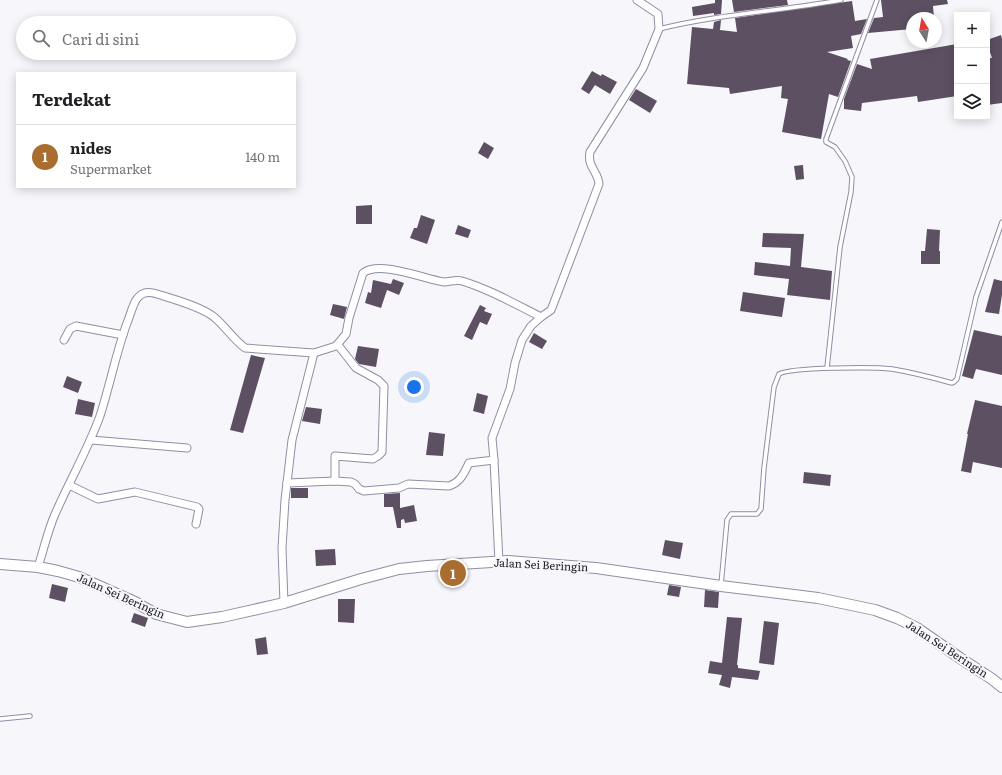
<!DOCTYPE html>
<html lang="id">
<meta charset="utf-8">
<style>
:root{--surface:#fff;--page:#f6f6f6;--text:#202124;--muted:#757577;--line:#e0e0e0;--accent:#a96e2f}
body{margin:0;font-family:Literata,serif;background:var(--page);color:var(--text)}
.controls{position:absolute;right:12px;top:12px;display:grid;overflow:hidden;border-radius:0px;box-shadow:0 2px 10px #0003}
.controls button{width:36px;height:36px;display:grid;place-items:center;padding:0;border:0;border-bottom:1px solid var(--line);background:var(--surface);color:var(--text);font:20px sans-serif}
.compass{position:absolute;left:906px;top:12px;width:36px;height:36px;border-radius:50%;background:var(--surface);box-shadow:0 2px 10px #0003;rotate:349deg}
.you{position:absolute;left:414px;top:387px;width:14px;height:14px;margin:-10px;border:3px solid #fff;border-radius:50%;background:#1a73e8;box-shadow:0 0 0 6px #1a73e833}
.badge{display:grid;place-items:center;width:26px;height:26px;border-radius:50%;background:var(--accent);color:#fff;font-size:13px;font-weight:700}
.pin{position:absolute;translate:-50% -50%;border:2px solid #fff;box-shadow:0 1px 4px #0006}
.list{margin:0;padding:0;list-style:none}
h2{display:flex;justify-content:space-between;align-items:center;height:52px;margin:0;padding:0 16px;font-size:17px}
h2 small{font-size:13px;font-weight:400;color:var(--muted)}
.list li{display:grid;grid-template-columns:26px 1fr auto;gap:12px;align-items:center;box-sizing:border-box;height:64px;padding:0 16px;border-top:1px solid var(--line)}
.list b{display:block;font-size:15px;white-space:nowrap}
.list p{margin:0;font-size:13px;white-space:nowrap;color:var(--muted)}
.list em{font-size:13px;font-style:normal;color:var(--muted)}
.icon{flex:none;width:22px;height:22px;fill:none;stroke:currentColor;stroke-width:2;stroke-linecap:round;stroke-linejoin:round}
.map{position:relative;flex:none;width:1002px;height:775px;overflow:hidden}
.search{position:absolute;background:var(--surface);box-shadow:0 2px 10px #0003;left:16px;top:16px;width:280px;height:44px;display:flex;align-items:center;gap:10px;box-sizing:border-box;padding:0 14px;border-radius:22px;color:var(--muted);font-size:15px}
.panel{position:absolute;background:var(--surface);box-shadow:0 2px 10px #0003;left:16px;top:72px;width:280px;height:116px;border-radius:0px}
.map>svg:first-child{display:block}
.building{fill:#5d5062}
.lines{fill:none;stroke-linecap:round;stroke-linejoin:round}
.lane-casing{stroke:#908ea4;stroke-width:5.5}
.street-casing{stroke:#908ea4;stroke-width:9}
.secondary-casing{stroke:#908ea4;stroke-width:12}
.lane{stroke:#fff;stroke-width:3.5}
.street{stroke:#fff;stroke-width:7}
.secondary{stroke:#fff;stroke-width:10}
.labels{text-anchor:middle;stroke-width:4;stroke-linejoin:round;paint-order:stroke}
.street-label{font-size:11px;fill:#1b1b23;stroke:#f7f6fb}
</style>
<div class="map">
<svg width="1002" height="775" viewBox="0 0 1002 775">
<rect width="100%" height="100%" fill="#f7f6fb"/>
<g class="building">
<path d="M 715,0 L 722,0 L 721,14 L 714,15 L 714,13 L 693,16 L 692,7 L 715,3 Z"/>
<path d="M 732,0 L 787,0 L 788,5 L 734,12 Z"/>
<path d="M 881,0 L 947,0 L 948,4 L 933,6 L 934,18 L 912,18 L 912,29 L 868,33 L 874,18 L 883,17 Z"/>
<path d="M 852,1 L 855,21 L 867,19 L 861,34 L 851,36 L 853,48 L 827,52 L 848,59 L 847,60 L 851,61 L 838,97 L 829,94 L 821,139 L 782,132 L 788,99 L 781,98 L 782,86 L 730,94 L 729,88 L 687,84 L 692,27 L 713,29 L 714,22 L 721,20 L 720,30 L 737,32 L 735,18 Z"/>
<path d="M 1001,35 L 1002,39 L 1002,103 L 987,105 L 987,58 L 992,58 L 987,44 L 987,40 Z"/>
<path d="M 957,44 L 957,96 L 918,102 L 917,96 L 862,103 L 861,111 L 844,109 L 844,99 L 857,64 L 872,69 L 870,59 Z"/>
<path d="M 592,71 L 601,76 L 602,74 L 617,82 L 610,94 L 595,85 L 589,94 L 581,89 Z"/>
<path d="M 636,89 L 657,101 L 650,113 L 629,100 Z"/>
<path d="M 484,142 L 494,148 L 488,159 L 478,153 Z"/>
<path d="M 803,165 L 804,179 L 796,180 L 794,166 Z"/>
<path d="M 372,205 L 372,224 L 356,224 L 356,206 Z"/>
<path d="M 421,215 L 435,220 L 427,244 L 410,238 L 414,228 L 417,228 Z"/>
<path d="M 458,225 L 471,230 L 468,238 L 455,234 Z"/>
<path d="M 927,229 L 940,230 L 939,251 L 940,251 L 940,264 L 921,264 L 921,251 L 925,251 Z"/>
<path d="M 763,233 L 804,234 L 801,267 L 832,271 L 830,300 L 787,295 L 789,279 L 754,275 L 755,262 L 790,266 L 791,248 L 762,247 Z"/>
<path d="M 393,279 L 404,283 L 399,295 L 387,290 L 381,308 L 365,303 L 368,292 L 371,293 L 373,280 L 391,284 Z"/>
<path d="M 994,279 L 1002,281 L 1002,295 L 999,314 L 985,312 Z"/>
<path d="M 743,292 L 785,298 L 782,317 L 740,311 Z"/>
<path d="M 333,304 L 347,307 L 344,319 L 330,315 Z"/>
<path d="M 480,305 L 486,308 L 484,311 L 492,314 L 487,325 L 480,322 L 472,340 L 464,336 Z"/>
<path d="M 974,330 L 1002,336 L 1002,375 L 976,369 L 973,379 L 962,376 Z"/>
<path d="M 534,333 L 547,341 L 542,349 L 529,342 Z"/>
<path d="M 358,346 L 379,349 L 376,367 L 359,364 L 355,359 Z"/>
<path d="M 251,355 L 265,358 L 243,433 L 230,430 Z"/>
<path d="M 67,376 L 82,382 L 78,393 L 63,387 Z"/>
<path d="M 477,393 L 488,396 L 484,414 L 473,411 Z"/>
<path d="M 78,399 L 95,403 L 92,417 L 75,414 Z"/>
<path d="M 975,400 L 1002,406 L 1002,468 L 973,462 L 971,473 L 961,471 L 968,434 L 967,434 Z"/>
<path d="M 306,407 L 322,409 L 320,424 L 302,421 Z"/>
<path d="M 429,432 L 445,434 L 443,456 L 426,455 Z"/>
<path d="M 804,472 L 831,475 L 830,486 L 803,483 Z"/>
<rect x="291" y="488" width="17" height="10"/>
<path d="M 400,493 L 400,508 L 414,505 L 417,521 L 405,523 L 404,519 L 401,520 L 401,528 L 397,528 L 393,507 L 384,507 L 384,494 Z"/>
<path d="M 665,540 L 683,543 L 680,559 L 662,555 Z"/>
<path d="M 335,549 L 336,565 L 316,566 L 315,550 Z"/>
<path d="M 52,584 L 68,588 L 65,602 L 49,598 Z"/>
<path d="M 669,585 L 681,587 L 679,597 L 667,595 Z"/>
<path d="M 705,590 L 719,592 L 718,608 L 704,607 Z"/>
<path d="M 338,599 L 355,599 L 354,623 L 338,622 Z"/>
<path d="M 134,613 L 148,618 L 145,627 L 131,622 Z"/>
<path d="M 727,617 L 742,618 L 737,665 L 738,665 L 738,668 L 760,671 L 758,680 L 732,677 L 730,688 L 719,685 L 722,675 L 708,673 L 710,661 L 722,663 Z"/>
<path d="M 764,621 L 779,623 L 774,665 L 759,663 Z"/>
<path d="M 266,637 L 268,654 L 257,655 L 255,639 Z"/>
</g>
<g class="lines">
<defs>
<g id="lane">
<path d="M 659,29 C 719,14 781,11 841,0"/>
<path d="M 827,368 L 840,247 L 851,192 L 852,177 L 845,161 L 835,147 L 826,142 L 826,139 L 877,0"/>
<path d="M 721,585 L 727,520 L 731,514 L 757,514 L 761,509 L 764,468 L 774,387 L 779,374 C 791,367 875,367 892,369 C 910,372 934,378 952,383 L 954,382 L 957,379 L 976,297 L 1002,222"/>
<path d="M 0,719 L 30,716"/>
</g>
<g id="street">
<path d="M 64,340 L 70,329 L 76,326 L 123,335"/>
<path d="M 91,440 L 187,448"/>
<path d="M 494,460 L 499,562"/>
<path d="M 335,481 L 335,456 L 373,459 L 378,456 L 382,452 L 384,386 L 378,380 L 356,368 L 338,345"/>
<path d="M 287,483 L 335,481 L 351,482 L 355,484 L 359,489 L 364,491 L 399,488 L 408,484 L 449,486 C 461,482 464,473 469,463 L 494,460 L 492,438 L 510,389 L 515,363 L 522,340 L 531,326 L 541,317 L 551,310 L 553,305 L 599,184 C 598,171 587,167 590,152 L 643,68 L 659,29 L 658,14 L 637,0"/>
<path d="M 69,485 L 98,499 L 135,492 L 197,507 L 199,509 L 196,524"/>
<path d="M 38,567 C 44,549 48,529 56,512 C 70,480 88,449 100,416 C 110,385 116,353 127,323 C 130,316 132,307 136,300 C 141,292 148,291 157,294 C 173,299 202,307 214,317 C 225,326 233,339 245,348 L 314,353 L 336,346 L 346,334 L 349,318 L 363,273 C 380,260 424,279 444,282 C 450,282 456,279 462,281 C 489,289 515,304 541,317"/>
<path d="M 284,603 L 282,548 L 285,500 L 292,440 L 314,353"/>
</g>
<path id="secondary" d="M 0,564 L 38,567 L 58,571 L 79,577 L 135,602 L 156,614 L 187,622 L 222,617 L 284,603 L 361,579 L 399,569 L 427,566 L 508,561 L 596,568 L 721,586 L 818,598 L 875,610 L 897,618 L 917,628 L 960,658 L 992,679 L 1002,687"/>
</defs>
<use href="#lane" class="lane-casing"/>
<use href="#street" class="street-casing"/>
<use href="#secondary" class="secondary-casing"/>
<use href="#lane" class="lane"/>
<use href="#street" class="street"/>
<use href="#secondary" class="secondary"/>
</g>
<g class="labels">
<g class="street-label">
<text transform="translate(541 565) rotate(3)" y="4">Jalan Sei Beringin</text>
<text transform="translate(121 596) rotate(24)" y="4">Jalan Sei Beringin</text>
<text transform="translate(947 649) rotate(33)" y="4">Jalan Sei Beringin</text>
</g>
</g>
</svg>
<div class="controls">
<button>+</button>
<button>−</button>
<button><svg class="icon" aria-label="layers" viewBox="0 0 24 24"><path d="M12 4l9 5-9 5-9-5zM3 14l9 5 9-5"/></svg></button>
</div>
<svg class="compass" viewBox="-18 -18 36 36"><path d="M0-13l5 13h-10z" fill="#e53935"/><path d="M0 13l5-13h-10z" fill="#757577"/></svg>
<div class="you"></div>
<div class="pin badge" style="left:453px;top:573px">1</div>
<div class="search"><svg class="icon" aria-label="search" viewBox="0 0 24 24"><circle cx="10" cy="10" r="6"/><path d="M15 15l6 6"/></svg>Cari di sini</div>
<section class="panel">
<h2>Terdekat<small></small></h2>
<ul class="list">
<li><span class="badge">1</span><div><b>nides</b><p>Supermarket</p></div><em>140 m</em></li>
</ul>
</section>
</div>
